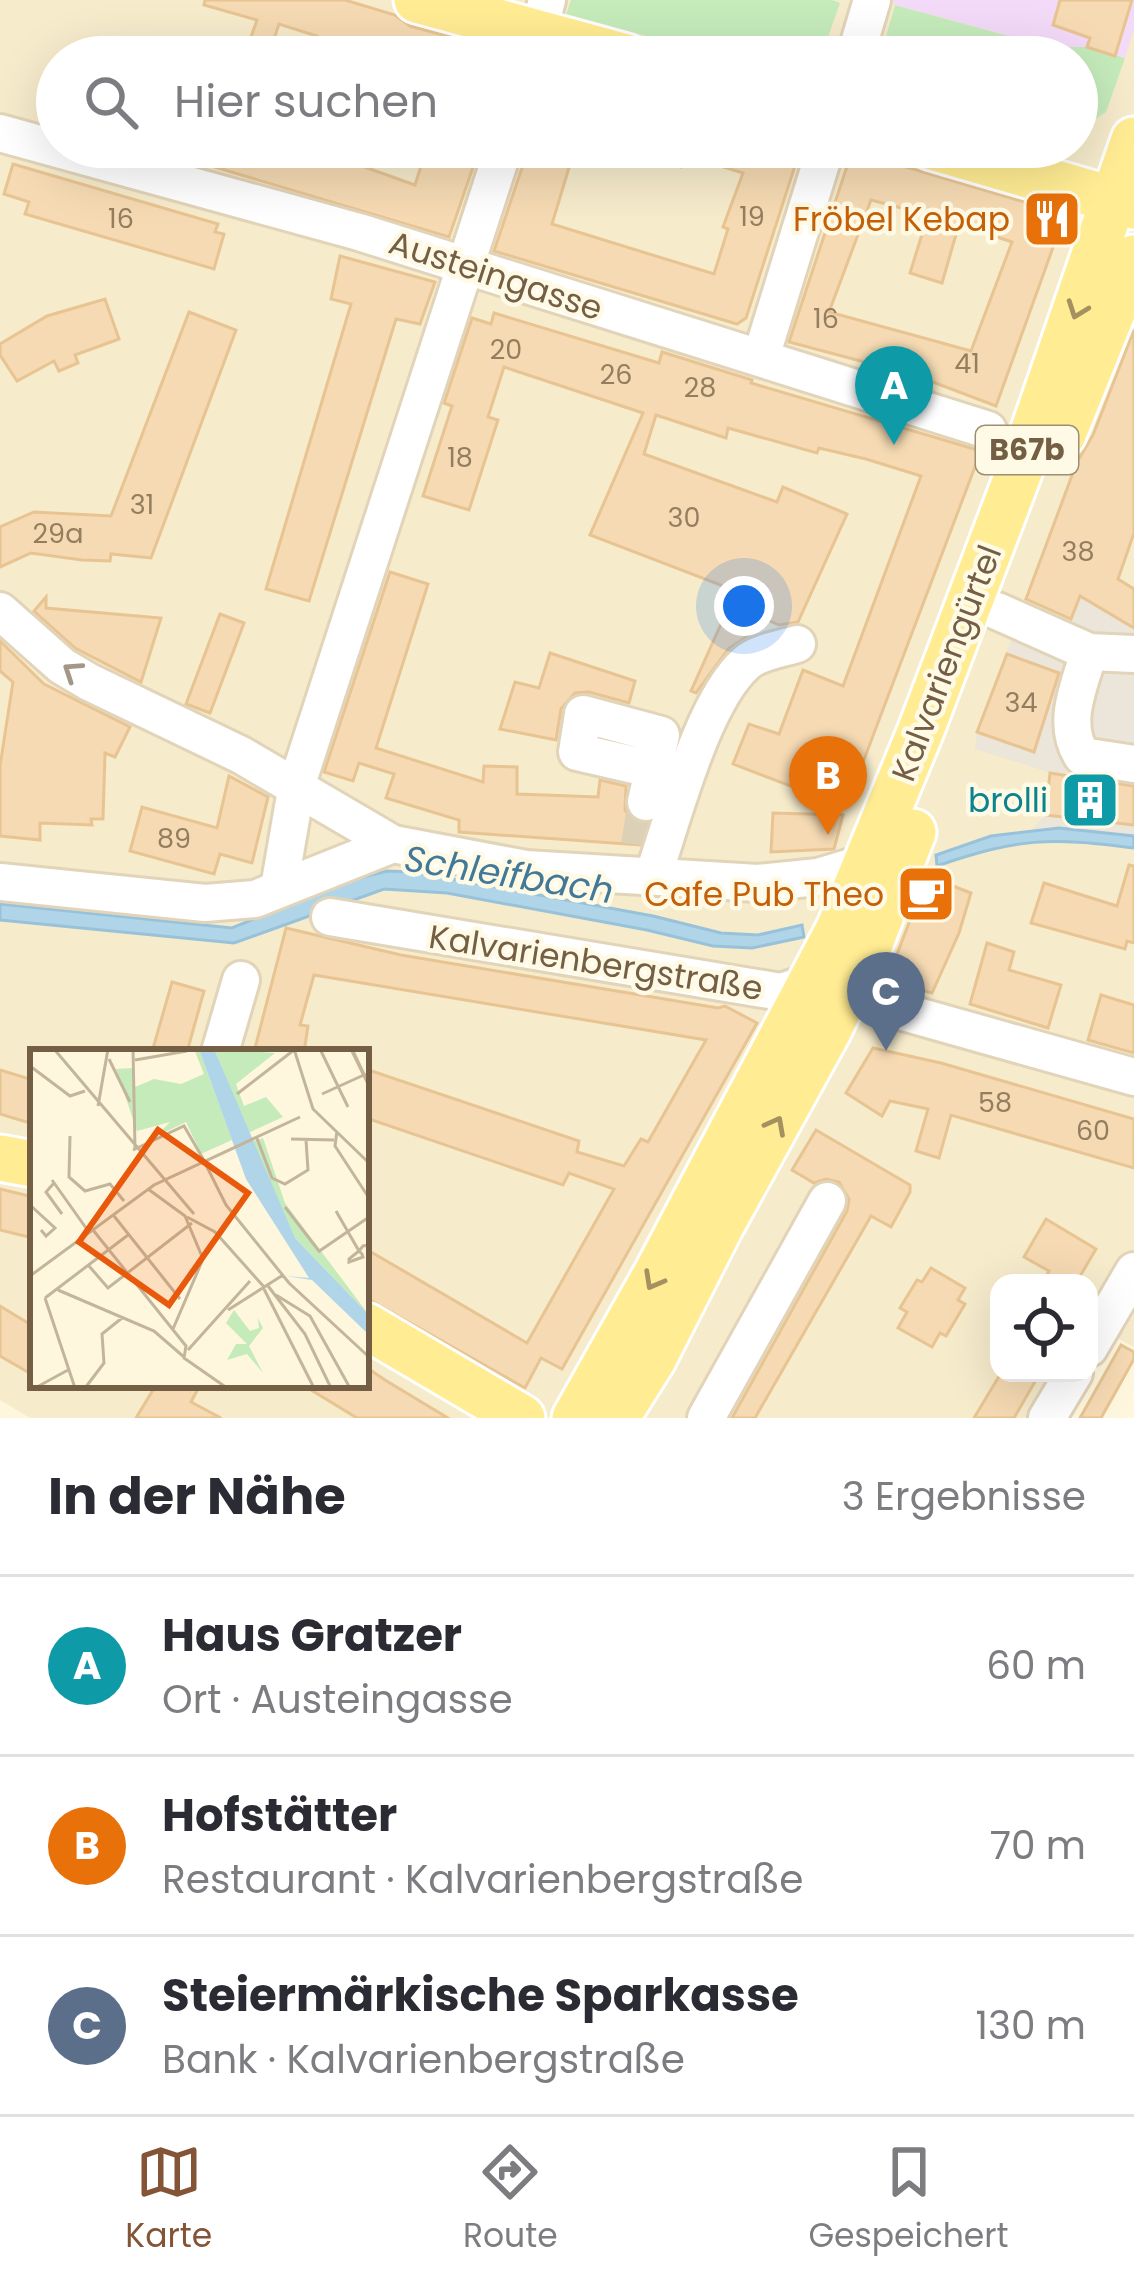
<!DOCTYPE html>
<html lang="de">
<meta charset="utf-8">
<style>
:root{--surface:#fff;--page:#f2f2f3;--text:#2b2b33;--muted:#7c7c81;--line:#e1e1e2;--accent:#845436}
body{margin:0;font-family:Poppins,sans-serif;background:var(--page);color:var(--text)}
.controls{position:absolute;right:36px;bottom:36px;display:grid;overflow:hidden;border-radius:24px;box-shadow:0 12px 48px #0002}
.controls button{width:108px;height:108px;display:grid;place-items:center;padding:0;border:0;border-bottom:3px solid var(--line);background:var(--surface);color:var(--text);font:60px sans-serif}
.you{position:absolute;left:744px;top:606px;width:42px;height:42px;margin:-30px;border:9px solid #fff;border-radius:50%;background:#1a73e8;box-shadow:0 0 0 18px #1a73e833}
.badge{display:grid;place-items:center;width:78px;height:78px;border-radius:50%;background:var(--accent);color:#fff;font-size:39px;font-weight:700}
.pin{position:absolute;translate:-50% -99px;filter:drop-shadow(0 3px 6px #0008)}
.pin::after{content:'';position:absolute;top:63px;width:42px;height:36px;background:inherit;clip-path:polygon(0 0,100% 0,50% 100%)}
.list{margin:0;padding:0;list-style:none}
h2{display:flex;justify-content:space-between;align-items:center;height:156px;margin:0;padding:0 48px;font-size:51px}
h2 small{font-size:39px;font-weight:400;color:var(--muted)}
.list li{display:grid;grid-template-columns:78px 1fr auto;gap:36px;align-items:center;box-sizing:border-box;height:180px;padding:0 48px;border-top:3px solid var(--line)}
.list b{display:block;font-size:45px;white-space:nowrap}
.list p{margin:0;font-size:39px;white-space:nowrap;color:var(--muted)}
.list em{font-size:39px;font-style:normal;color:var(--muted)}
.icon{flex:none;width:66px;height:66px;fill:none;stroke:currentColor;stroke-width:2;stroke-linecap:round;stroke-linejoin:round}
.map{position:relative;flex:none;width:1134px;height:1418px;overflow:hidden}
.search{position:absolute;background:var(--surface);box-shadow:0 12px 48px #0002;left:36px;right:36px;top:36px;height:132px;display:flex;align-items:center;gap:30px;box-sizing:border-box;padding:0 42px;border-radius:66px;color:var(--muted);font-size:45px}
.sheet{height:696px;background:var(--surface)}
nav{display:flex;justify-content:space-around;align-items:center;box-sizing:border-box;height:168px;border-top:3px solid var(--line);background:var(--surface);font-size:33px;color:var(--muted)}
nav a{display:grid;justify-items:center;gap:6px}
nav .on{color:var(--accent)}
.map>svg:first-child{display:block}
.residential{fill:#f6ebcb;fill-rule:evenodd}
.industrial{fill:#ebe5da}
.education{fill:#f4daf9}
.green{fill:#c5ebbb}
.water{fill:#b1d5e8;stroke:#97c2da;stroke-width:3}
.building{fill:#f5dab3;stroke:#e8c492;stroke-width:3;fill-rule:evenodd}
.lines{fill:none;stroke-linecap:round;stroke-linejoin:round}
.minor-tunnel{stroke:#dcd1b7;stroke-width:36;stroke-dasharray:36 18;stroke-linecap:butt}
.minor-casing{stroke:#e2d4b9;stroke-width:42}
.major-casing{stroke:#fff;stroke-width:51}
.minor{stroke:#fff;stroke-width:36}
.major{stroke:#ffec93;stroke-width:45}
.oneway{stroke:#a59060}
.oneway2{stroke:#a59786}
.labels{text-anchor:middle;stroke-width:9;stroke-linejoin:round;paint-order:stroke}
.number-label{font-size:27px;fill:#947e60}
.shield{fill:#fffae5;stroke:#9e8e75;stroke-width:3}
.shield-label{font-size:30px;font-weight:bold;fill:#745f45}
.food-label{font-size:33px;fill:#c56008;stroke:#fffae5;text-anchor:end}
.street-label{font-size:33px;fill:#745f45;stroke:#fffae5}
.culture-label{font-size:33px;fill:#0d838f;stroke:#fffae5;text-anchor:end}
.water-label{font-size:36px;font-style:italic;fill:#427998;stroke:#fffae5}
.inset-road{fill:none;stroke:#c3b59b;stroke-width:3}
.view{fill:#e8590c;fill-opacity:0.15;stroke:#e8590c;stroke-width:6}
.inset-edge{fill:none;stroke:#745f45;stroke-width:6}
</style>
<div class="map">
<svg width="1134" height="1418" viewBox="0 0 1134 1418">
<rect width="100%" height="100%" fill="#fef7dd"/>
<path class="residential" d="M 0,0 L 571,0 L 566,13 L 723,57 L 57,57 L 57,147 L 1077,147 L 1077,57 L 821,57 L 839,3 L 832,0 L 892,0 L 896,6 L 1049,47 L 1087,47 L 1124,58 L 1134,29 L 1134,629 L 1081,596 L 1070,621 L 1025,604 L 976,749 L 1050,773 L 1045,815 L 1034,827 L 1134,836 L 1134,1347 L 1114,1336 L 1069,1418 L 30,1418 L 0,1400 ZM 33,1052 L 366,1052 L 366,1385 L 33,1385 ZM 999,1283 L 1089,1283 L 1089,1373 L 999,1373 Z"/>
<path class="industrial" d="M 1080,596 L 1134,629 L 1134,836 L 1032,829 L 1045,815 L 1050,773 L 975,749 L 977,732 L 1025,604 L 1069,621 Z"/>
<path class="education" d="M 892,0 L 1134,0 L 1134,29 L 1125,58 L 1087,47 L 1049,47 L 895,5 Z"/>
<g class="green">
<path d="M 571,0 L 832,0 L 840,3 L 821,57 L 723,57 L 566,14 Z"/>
<path d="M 895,5 L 1049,47 L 1087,47 L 1125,58 L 1106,112 L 1077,130 L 1077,57 L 880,57 Z"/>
</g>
<g class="water">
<path d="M 1059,828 L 1134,836 L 1134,848 C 1048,837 1019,838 937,866 L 936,855 L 991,836 Z"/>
<path d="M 387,871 L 414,872 L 653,916 L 721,933 L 758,935 L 802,925 L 804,937 L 752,948 L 713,946 L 647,930 L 447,893 L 384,889 L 234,943 L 0,920 L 0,904 L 232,928 L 343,882 Z"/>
</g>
<g class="building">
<path d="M 205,0 L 345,0 L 395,15 L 410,26 L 510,53 L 510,57 L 381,57 L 316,39 L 317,36 L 279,24 L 268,57 L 244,57 L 257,20 L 204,5 Z"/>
<path d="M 1060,0 L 1132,0 L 1115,56 L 1087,47 L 1090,38 L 1053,25 Z"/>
<path d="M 214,147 L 324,147 L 347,154 L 345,160 L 415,185 L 427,147 L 480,147 L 449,237 L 208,165 Z"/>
<path d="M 529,147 L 574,151 L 552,224 L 714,274 L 728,229 L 723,227 L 743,173 L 685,155 L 681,167 L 629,152 L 630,147 L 801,147 L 746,318 L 737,324 L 494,251 Z"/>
<path d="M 852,151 L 1065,214 L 996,406 L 917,376 L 789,342 ZM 871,200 L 928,215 L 910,273 L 942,283 L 959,224 L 1012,242 L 971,351 L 829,312 Z"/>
<path d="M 13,164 L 218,224 L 215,232 L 224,234 L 214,269 L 25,214 L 29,202 L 4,194 Z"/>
<path d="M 340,256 L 435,282 L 420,324 L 396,319 L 309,601 L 266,589 L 351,304 L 331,299 Z"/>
<path d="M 105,299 L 119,339 L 75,355 L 78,363 L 59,371 L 54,361 L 17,381 L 0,355 L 0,344 L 47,316 Z"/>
<path d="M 189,312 L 236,330 L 151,558 L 111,554 L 110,561 L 82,560 L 31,553 L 0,567 L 0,527 L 34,512 L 111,516 Z"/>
<path d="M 494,313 L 659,363 L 662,352 L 752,380 L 751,383 L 981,451 L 846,807 L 733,764 L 749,724 L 779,734 L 803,670 L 843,686 L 921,476 L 866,459 L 819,448 L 817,453 L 728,428 L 726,438 L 656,415 L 644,454 L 777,502 L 783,487 L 847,514 L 798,622 L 779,625 L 759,616 L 751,634 L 729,648 L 696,693 L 691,691 L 730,604 L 739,592 L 590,535 L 643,413 L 504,367 L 488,417 L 498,420 L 469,510 L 423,496 L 452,406 L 444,403 L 472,318 L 491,324 Z"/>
<path d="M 1134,330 L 1134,533 L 1118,579 L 1134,589 L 1134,628 L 1080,596 L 1071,619 L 1026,599 L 1077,462 L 1093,435 Z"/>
<path d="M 390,572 L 428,584 L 376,748 L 483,782 L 484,766 L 517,767 L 517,794 L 598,797 L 600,780 L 626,786 L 625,810 L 632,819 L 646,824 L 640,845 L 459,832 L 459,820 L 386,798 L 394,774 L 359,763 L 353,781 L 324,772 Z"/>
<path d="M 46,597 L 46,608 L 161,618 L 141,682 L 75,648 L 34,611 Z"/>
<path d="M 220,614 L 244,623 L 210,713 L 186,704 Z"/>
<path d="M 0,641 L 44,684 L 130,727 L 115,757 L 105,753 L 103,819 L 91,819 L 92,825 L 40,823 L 40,840 L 0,836 L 0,766 L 13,682 L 0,671 Z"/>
<path d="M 550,653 L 635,681 L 629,703 L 589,692 L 575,693 L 561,709 L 556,740 L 500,729 L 515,682 L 539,688 Z"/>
<path d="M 1007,654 L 1059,673 L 1034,752 L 977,732 Z"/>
<path d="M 1050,773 L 1134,786 L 1134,825 L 1045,815 Z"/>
<path d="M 229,776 L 268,797 L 252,863 L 220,854 L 214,874 L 130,851 L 142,807 L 217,828 Z"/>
<path d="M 773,813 L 843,815 L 834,849 L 771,852 Z"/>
<path d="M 1129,865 L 1134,866 L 1134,943 L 1127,941 L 1125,949 L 1031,923 L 1044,883 L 1117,906 Z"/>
<path d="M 927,876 L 971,893 L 959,933 L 932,993 L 896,983 L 889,975 Z"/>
<path d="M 286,928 L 401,955 L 718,1008 L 725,1006 L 757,1023 L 562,1369 L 541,1358 L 525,1388 L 366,1298 L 366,1249 L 527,1343 L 614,1189 L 569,1173 L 563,1185 L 366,1118 L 366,1069 L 579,1141 L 577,1152 L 624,1166 L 641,1139 L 648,1142 L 706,1040 L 314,975 L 300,1025 L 308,1026 L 304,1052 L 254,1052 Z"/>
<path d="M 987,943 L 1014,952 L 1009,970 L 1061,985 L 1048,1028 L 970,1004 Z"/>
<path d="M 172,982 L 204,991 L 187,1052 L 152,1052 Z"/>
<path d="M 1101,995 L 1134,1005 L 1134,1053 L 1088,1040 Z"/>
<path d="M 873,1048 L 941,1063 L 1134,1119 L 1134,1168 L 951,1115 L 939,1158 L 916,1151 L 928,1109 L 890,1101 L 882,1116 L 846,1093 Z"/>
<path d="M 0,1070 L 33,1080 L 33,1124 L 0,1114 Z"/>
<path d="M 816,1130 L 910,1185 L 910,1192 L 891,1227 L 871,1216 L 755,1418 L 732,1418 L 847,1211 L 849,1199 L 839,1182 L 826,1179 L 814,1183 L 792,1170 Z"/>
<path d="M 0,1189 L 33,1197 L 33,1238 L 0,1230 Z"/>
<path d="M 1046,1219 L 1096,1249 L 1076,1283 L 1042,1283 L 1049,1271 L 1024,1257 Z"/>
<path d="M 931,1268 L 965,1288 L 958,1300 L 965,1304 L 946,1336 L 940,1333 L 932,1347 L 898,1328 L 907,1312 L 900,1308 L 917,1280 L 922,1282 Z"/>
<path d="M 0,1306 L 33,1326 L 33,1375 L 0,1356 Z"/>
<path d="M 1121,1345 L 1134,1352 L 1134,1359 L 1101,1418 L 1080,1418 Z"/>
<path d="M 366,1367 L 385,1380 L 448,1418 L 357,1418 L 303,1385 L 366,1385 Z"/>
<path d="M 1001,1373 L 1040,1373 L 1014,1418 L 974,1418 Z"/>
<path d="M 156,1385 L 200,1385 L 191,1402 L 221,1418 L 136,1418 Z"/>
</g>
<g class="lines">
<path class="minor-tunnel" d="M 639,845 L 646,802"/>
<defs>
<g id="minor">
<path d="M 532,57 L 547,0"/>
<path d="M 855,57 L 872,0"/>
<path d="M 0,133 L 359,232 L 988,430"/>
<path d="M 761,357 L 826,147"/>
<path d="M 0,611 L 62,666 L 89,682 L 241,755 L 393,844 L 526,869 L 758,883 L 818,877 L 868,862"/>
<path d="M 997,611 L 1089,652 L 1134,654"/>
<path d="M 1089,652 C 1079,687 1061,723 1082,756 L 1134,764"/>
<path d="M 646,802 L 661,735 L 583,714 L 577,752 L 651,769"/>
<path d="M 653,876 C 673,819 702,702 746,663 C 758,652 781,649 797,644"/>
<path d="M 0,882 L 205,903 L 255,899 L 393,844"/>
<path d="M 279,888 L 297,784 L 504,147"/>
<path d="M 330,917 L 781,992 L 814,981 L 896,1010 L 1134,1077"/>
<path d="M 220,1052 L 241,980"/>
<path d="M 1089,1348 L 1134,1271"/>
<path d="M 706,1418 L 827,1201"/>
<path d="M 1047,1418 L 1074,1373"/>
</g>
<g id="major">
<path d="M 417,0 L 626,57"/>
<path d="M 932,147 L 1134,206"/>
<path d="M 1063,434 L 1134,258"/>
<path d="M 0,1158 L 33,1164"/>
<path d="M 366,1326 L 522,1418"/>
<path d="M 575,1418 L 657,1273 L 839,929 L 921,730 L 1025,456 L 1134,140"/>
<path d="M 616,1418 L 653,1359 L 720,1227 L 828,1031 L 870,943 L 913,832"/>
</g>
</defs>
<use href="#minor" class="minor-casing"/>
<use href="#major" class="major-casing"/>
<use href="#minor" class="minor"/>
<use href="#major" class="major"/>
</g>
<defs><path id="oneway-chevron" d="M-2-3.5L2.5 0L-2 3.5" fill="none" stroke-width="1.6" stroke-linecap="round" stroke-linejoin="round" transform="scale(3)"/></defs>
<g class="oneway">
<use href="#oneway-chevron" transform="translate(1077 310) rotate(110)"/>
<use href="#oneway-chevron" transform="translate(776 1125) rotate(-62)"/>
<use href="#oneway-chevron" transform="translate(653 1281) rotate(119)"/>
</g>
<use class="oneway2" href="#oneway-chevron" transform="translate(72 671) rotate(-146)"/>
<defs>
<symbol id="restaurant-square" viewBox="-11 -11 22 22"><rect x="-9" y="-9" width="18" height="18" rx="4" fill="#e8710a" stroke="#fffae5"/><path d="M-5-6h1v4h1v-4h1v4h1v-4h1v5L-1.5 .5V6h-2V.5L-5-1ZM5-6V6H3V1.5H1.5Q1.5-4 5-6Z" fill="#fff"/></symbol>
<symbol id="building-square" viewBox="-11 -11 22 22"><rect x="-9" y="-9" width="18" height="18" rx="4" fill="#0f9aa8" stroke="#fffae5"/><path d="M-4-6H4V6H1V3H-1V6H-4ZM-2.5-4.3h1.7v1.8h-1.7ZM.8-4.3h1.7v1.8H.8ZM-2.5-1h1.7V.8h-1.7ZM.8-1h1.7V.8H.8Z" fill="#fff"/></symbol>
<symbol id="cafe-square" viewBox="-11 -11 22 22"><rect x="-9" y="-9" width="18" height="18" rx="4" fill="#e8710a" stroke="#fffae5"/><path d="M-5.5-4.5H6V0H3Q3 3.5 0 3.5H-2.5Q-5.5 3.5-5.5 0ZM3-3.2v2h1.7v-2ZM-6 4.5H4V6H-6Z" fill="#fff"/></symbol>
</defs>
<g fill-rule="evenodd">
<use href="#restaurant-square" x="1019" y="186" width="66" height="66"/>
<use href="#building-square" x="1057" y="767" width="66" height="66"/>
<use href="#cafe-square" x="893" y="861" width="66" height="66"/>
</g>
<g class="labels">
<g class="number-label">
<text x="752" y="226">19</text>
<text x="121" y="228">16</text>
<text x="826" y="328">16</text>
<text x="506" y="359">20</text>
<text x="967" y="373">41</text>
<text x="616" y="384">26</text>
<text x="700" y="397">28</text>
<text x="460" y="467">18</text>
<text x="142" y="514">31</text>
<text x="684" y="527">30</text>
<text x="58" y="543">29a</text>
<text x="1078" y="561">38</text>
<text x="1021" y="712">34</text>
<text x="174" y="848">89</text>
<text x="995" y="1112">58</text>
<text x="1093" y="1140">60</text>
</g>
<rect class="shield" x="976" y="426" width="102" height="48" rx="9"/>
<g class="shield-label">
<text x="1027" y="460">B67b</text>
</g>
<g class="food-label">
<text x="1010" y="231">Fröbel Kebap</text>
<text x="884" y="906">Cafe Pub Theo</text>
</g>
<g class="street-label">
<text transform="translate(496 275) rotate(18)" y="12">Austeingasse</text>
<text transform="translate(946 663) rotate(-69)" y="12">Kalvariengürtel</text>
<text transform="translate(596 962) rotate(9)" y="12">Kalvarienbergstraße</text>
</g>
<g class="culture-label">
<text x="1048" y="812">brolli</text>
</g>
<g class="water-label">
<text transform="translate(509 874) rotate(9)" y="13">Schleifbach</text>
</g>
</g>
<g transform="translate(30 1049)">
<rect width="339" height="339" fill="#fef7dd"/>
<path d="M 164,0 L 169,0 L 202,91 L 171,105 L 156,73 L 125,88 L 140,73 L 107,82 L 86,20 L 103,19 L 105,38 L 124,30 L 151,35 L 174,25 ZM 184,0 L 245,4 L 206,35 L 214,57 L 236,48 L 253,68 L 216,85 ZM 233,89 L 255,154 L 339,266 L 265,189 L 220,93 ZM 204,261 L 220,282 L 229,279 L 228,269 L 233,279 L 219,297 L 233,324 L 217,305 L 197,311 L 206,295 L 217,295 L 196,274 Z" fill="#c5ebbb"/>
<path d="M 169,0 L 184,0 L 265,189 L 339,266 L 339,286 L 282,231 L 256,227 L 279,229 L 216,130 Z" fill="#b1d5e8"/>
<path class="inset-road" d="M 24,0 L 164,165M 103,0 L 105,99M 264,0 L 283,60 L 339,114M 290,0 L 318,58M 321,0 L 339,37M 322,0 L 339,36M 79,10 L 100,53M 105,11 L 157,2M 0,17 L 40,47 L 55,42M 207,45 L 264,1M 292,45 L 336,25M 68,57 L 78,0M 307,82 L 305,97 L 339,149M 40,87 L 39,128 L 55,142 L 80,135 L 94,152M 226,87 L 242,129 L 255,135 L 278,121 L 276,91M 261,90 L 304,91M 103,101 L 154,77 L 172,108M 172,108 L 196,156 L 259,234 L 339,308M 22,131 L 56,179M 24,134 L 16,143 L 32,165M 118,140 L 155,167 L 173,210 L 143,280M 0,156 L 25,179 L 16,187 L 11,181M 255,158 L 289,202M 306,162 L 329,202 L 332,205 L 333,208 L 319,213 L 319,210 L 329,202 L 333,197 L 339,196M 84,167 L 150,250M 157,168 L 185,183 L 235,239M 59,176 L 156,297 L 154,309 L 197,339M 288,203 L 339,168M 59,217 L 78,239 L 162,174M 0,227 L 124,136 L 270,68M 238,237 L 275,285 L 301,339M 234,240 L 284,339M 28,241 L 124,282 L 154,308M 246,246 L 280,267 L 320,339M 15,249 L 98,186M 15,249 L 45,339M 198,261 L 253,226M 158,301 L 220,232M 5,339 L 38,321M 55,339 L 74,314 L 72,285 L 92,269"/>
<path class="view" d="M 128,81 L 218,144 L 139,256 L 49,193 Z"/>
<rect width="339" height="339" class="inset-edge"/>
</g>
</svg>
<div class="controls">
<button><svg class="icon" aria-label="locate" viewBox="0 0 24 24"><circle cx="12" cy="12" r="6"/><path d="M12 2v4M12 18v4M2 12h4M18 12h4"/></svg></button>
</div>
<div class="you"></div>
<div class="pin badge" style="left:894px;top:445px;background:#0f9aa8">A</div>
<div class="pin badge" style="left:828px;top:835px;background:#e8710a">B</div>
<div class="pin badge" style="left:886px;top:1051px;background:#5c6f8a">C</div>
<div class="search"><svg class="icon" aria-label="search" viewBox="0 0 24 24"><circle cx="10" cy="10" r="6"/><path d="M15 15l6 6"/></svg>Hier suchen</div>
</div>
<section class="sheet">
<h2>In der Nähe<small>3 Ergebnisse</small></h2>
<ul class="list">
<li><span class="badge" style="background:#0f9aa8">A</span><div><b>Haus Gratzer</b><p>Ort · Austeingasse</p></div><em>60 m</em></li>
<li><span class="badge" style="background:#e8710a">B</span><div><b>Hofstätter</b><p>Restaurant · Kalvarienbergstraße</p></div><em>70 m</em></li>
<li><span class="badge" style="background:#5c6f8a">C</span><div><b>Steiermärkische Sparkasse</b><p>Bank · Kalvarienbergstraße</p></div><em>130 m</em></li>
</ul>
</section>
<nav>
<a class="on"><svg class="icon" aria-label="map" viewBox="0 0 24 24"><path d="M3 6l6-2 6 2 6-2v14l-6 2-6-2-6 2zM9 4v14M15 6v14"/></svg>Karte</a>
<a><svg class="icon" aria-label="directions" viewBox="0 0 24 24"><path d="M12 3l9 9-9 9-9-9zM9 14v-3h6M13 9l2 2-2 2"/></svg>Route</a>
<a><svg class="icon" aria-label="saved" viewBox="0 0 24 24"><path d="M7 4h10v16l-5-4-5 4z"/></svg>Gespeichert</a>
</nav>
